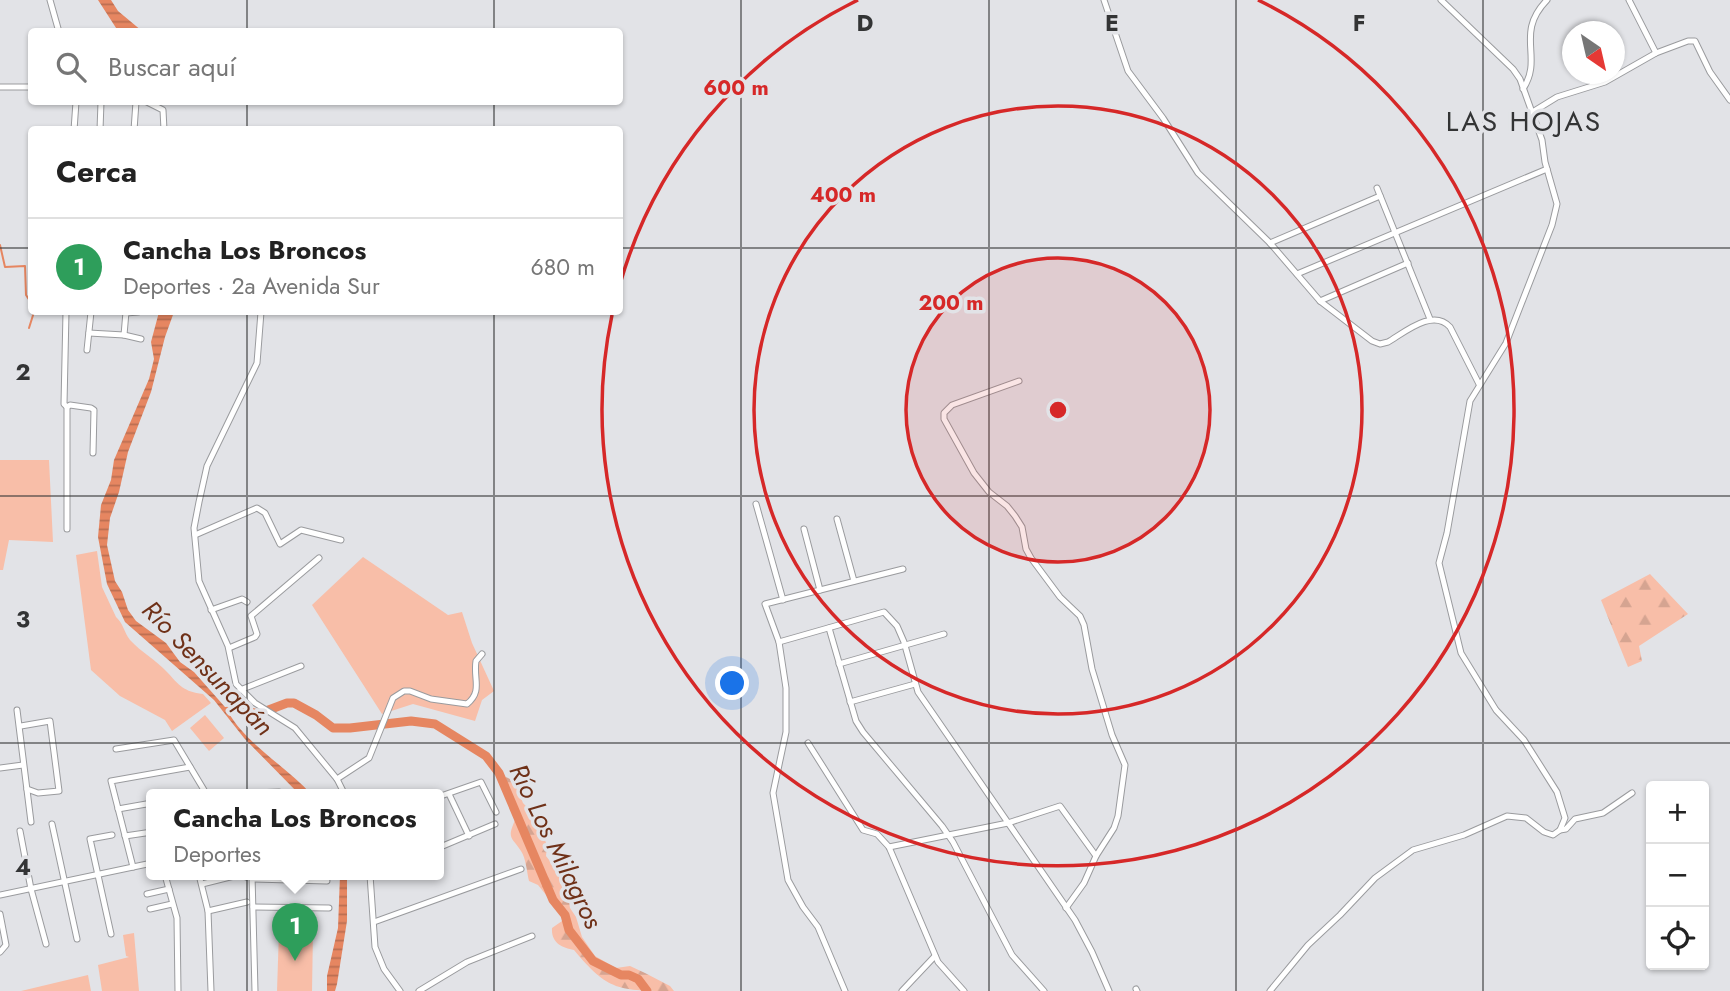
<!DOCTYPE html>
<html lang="es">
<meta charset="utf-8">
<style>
:root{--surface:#fff;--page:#f2f2f2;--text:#222;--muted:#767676;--line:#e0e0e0;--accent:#111827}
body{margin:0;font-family:Jost,sans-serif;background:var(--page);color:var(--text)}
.controls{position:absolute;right:21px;bottom:21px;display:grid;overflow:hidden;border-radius:7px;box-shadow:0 2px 5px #0004}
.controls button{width:63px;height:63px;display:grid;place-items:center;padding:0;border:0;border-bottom:2px solid var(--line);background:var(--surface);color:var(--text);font:35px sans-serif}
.compass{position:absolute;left:1562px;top:21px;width:63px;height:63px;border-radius:50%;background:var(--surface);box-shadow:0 2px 5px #0004;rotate:146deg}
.you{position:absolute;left:733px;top:684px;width:24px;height:24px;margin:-18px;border:5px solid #fff;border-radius:50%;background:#1a73e8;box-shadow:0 0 0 10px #1a73e833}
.badge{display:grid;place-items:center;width:46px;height:46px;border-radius:50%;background:var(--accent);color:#fff;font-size:23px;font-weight:700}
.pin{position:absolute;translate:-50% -58px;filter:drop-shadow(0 2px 4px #0008)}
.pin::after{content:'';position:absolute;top:37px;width:24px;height:21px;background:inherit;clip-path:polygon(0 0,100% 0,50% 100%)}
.popup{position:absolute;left:146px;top:789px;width:298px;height:91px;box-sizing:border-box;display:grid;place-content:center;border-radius:7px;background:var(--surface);filter:drop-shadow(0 2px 5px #0005);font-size:23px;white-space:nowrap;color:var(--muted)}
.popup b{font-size:26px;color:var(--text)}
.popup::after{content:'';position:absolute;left:50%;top:100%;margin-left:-14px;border:14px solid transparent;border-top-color:var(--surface)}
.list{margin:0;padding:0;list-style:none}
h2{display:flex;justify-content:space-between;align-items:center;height:91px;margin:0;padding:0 28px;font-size:30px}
h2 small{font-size:23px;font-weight:400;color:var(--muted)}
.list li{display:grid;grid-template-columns:46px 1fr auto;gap:21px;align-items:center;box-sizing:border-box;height:98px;padding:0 28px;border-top:2px solid var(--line)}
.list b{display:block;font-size:26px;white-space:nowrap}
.list p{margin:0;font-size:23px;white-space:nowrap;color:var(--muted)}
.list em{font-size:23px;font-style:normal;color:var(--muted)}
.icon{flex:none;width:38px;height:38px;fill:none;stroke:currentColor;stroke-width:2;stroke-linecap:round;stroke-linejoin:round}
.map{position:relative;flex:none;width:1730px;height:991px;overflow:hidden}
.search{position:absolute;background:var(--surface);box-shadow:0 2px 5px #0004;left:28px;top:28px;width:595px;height:77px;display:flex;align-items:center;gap:18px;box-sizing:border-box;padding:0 24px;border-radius:7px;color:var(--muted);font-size:26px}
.panel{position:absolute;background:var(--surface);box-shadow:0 2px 5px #0004;left:28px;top:126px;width:595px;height:189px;border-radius:7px}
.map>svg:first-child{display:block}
.grass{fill:#f8bea8}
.forest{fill:url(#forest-firs)}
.water{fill:url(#water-rules)}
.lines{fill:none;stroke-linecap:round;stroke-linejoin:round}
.stream{stroke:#e68661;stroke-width:2}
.river{stroke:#e68661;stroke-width:9}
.street-casing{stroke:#9a9b9e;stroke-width:7}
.street{stroke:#fff;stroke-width:5}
.grid{fill:none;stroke:#333435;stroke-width:2;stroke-opacity:0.55}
.ring{fill:none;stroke:#d62828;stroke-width:3.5}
.labels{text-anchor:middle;stroke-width:7;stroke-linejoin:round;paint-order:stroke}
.water-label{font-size:26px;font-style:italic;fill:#6f3118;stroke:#e2e3e7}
.quarter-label{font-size:28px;letter-spacing:2px;fill:#333435;stroke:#e2e3e7}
.grid-label{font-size:23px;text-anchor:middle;font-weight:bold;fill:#333435;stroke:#e2e3e7;stroke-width:7;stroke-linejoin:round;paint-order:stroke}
.centre{fill:#d62828;stroke:#e2e3e7;stroke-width:3.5}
.ring-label{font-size:21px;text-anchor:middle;font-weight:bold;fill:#d62828;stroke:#e2e3e7;stroke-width:7;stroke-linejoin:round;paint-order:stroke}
</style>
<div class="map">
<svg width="1730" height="991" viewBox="0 0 1730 991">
<defs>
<pattern id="forest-firs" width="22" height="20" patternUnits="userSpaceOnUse" patternTransform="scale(1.75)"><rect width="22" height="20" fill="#f8bea8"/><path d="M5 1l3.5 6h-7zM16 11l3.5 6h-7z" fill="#d5a491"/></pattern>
<pattern id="water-rules" width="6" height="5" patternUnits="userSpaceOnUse" patternTransform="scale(1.75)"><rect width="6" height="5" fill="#e68661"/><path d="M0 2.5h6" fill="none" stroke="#bb6e51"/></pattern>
</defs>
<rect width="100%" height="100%" fill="#e2e3e7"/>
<g class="grass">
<path d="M 0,460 L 49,460 L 53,542 L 9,540 L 3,570 L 0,570 Z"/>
<path d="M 97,551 L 102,587 L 116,617 C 123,623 124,632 130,640 C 141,652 156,660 167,672 C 179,685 184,692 203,694 L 211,703 L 172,731 L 165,720 L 120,696 L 91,670 L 76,555 Z"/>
<path d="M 363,557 L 448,615 L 462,612 L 472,643 L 494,691 L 482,700 L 475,721 L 413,704 L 382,714 L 312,605 Z"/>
<path d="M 205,715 L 224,738 L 209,751 L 190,728 Z"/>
<path d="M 279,931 L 313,932 L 312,991 L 277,991 Z"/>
<path d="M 134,933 L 139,991 L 102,991 L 98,965 L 129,957 L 126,956 L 123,935 Z"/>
<path d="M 88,975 L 91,991 L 21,991 Z"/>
</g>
<g class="forest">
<path d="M 1650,574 L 1688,614 L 1639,646 L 1642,661 L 1628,667 L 1601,600 Z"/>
<path d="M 506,777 L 514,781 L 523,803 L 538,819 L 547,846 L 546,856 L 560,874 L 560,883 L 568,895 L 570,908 L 576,917 L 582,937 L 595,956 L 616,968 L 630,966 L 645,973 L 670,986 L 674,991 C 619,991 608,991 574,950 C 562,948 551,943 552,928 L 562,921 L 563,916 L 538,885 L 529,881 C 527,873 526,858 521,851 C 511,836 507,839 515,820 L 502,785 Z"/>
</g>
<g class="water">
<path d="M 98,0 L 111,0 L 118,11 L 142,31 L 118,31 Z"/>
<path d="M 159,312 L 174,312 L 165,337 L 151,392 L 128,452 L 119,492 L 110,518 L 107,545 L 115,581 L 122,592 L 128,610 L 136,621 L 166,643 L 180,662 L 194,672 L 225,707 L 243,706 L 250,712 L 228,712 C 248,746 286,766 312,795 L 300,795 L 244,738 L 214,700 L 125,622 L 107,584 L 98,537 L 101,505 L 111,480 L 114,460 L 149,379 L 154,359 L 151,342 Z"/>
<path d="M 340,875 L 347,875 L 347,921 L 337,984 L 335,991 L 327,991 L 327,976 L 338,928 Z"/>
</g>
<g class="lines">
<g class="stream">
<path d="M 0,245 L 5,267 L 25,266 L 26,295 L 32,304"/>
<path d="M 29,328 L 34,312"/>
</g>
<path class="river" d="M 239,709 L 258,714 L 287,703 L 294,703 L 316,715 L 333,728 L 350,728 L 411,721 L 435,724 L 486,756 L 499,773 L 553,900 L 565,915 L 569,930 L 593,961 L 621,975 L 629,975 L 638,979 L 647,991"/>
<defs>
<g id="street">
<path d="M 50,0 L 59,32"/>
<path d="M 1104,0 L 1128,71 L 1163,118 L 1198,173 L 1270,243 L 1320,301 L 1372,341 L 1380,344 L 1388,342 C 1405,332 1433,308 1450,327 L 1479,384"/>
<path d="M 1629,0 L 1656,53"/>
<path d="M 0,87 L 32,87"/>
<path d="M 1523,89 C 1544,57 1514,34 1547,0"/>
<path d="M 147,102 L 163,110 L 164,130"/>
<path d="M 1531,113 L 1557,97 L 1605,82 L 1656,53 L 1688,41 L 1695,41 L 1710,72 L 1730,100"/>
<path d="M 74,130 L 76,102"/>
<path d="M 100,130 L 101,102"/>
<path d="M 134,130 L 136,102"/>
<path d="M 1377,188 L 1430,319"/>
<path d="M 1270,243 L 1380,196"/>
<path d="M 1297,274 L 1547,169"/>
<path d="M 1320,301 L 1408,263"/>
<path d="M 66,312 L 64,404 L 67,407 L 67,529"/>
<path d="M 261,312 L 257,363 L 207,466 L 199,502 L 194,528 L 199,581 L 228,646 L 236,684 L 255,703 L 295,728 L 337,779 L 345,795"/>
<path d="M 126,313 L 138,312"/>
<path d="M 89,333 L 124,335 L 126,312"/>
<path d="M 124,335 L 141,339"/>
<path d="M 87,350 L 91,312"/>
<path d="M 1019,381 L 952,405 L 944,413 L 944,419 L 974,473 L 989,492 L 1007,506 L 1015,516 L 1022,527 L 1026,549 L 1031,558 L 1060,597 L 1080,616 L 1084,625 L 1092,669 L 1112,735 L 1125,765 L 1118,816 L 1114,828 L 1096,856"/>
<path d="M 67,407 L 70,405 L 91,408 L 94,410 L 93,453"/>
<path d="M 756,504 L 783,600"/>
<path d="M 837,519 L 854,581"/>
<path d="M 804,529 L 820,590"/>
<path d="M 195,535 L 257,508 L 265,513 L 280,544 L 301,530 L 341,540"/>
<path d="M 211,610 L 242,599 L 247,602"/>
<path d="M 829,628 L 856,721 L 863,732 L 942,826 L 953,842 L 1012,955 L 1044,991"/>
<path d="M 779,642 L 884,612 L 897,626 L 904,642 L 918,692 L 1075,920 L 1092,952 L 1109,991"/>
<path d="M 229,648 L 255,637 L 257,634 L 251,616 L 319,558"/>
<path d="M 839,664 L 944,634"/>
<path d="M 240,690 L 301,666"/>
<path d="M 850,702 L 915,684"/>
<path d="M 17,710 L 31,822"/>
<path d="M 21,726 L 50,721 L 59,791 L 38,793 L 27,789"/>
<path d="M 808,743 L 863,830 L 877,834 L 889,847 L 938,962 L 964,991"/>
<path d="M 116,749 L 174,740 L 207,795"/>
<path d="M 0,768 L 23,765"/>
<path d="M 337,779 L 369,758 L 393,698 L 404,691 L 410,691 L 431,699 L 467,704 C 483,691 473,679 476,661 L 482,654"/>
<path d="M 449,794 L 469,836"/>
<path d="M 197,795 L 279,792"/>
<path d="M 438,797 L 481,782 L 496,812"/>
<path d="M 118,809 L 152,803"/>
<path d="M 52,824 L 77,939"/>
<path d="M 1560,830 L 1566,829 L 1575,819 L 1603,813 L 1632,793"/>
<path d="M 20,831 L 31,889 L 46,944"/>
<path d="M 125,836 L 152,832"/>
<path d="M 889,847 L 1008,823 L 1060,806 L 1096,856 L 1084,883 L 1066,908"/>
<path d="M 438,848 L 495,824"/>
<path d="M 133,867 L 111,781 L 190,767"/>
<path d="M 165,875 L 177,918 L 178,991"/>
<path d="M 199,875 L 208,911 L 211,991"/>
<path d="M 245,875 L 246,877"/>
<path d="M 252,875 L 255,991"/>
<path d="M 370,875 L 375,947 L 384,969 L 400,991"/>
<path d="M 253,879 L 327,881"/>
<path d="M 202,884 L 238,875"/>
<path d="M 147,894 L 169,889"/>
<path d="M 0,895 L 152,863"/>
<path d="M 253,907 L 329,908"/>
<path d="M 150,909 L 172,904"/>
<path d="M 208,911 L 247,902"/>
<path d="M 0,914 L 6,945 L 0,952"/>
<path d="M 374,922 L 521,869"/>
<path d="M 111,934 L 90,839 L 112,835"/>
<path d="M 1136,989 L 1137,991"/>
<path d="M 419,991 L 467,962 L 532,936"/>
<path d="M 845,991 L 818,927 L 803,907 L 788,880 L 773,793 L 786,732 L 786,688 L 779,642 L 765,604 L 903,569"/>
<path d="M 902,991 L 935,956"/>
<path d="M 1270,991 L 1308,945 L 1340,915 L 1375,878 L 1413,850 L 1464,835 L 1507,816 L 1526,818 L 1544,832 L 1553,835 L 1560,830 L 1565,818 L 1557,792 L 1524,740 L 1496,710 L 1461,653 L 1439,563 L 1447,533 L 1470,401 L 1506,343 L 1552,225 L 1557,204 L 1545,162 L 1542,140 L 1520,79 L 1513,69 L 1441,0"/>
</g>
</defs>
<use href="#street" class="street-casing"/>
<use href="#street" class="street"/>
</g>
<path class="grid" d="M 247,0 L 247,32M 494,0 L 494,32M 741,0 L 741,991M 989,0 L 989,991M 1236,0 L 1236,991M 1483,0 L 1483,991M 247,102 L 247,130M 494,102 L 494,130M 0,248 L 32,248M 620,248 L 1730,248M 247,312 L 247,991M 494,312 L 494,991M 0,496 L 1730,496M 0,743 L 1730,743"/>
<circle cx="1058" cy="410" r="152" fill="#d62828" fill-opacity=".12"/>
<g class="ring">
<circle cx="1058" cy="410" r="152"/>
<circle cx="1058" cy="410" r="304"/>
<path d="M620 284A456 456 0 0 1 858 0M1258 0A456 456 0 1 1 612 315"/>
</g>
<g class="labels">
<g class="water-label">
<text transform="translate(208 668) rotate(46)" y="9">Río Sensunapán</text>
<text transform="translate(556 846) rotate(64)" y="9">Río Los Milagros</text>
</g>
<g class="quarter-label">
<text x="1524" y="131">LAS HOJAS</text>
</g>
</g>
<g class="grid-label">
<text x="865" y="31">D</text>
<text x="1112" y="31">E</text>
<text x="1359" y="31">F</text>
<text x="23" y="380">2</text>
<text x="23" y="627">3</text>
<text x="23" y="875">4</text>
</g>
<circle cx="1058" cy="410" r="10" class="centre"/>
<g class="ring-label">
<text x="736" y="95">600 m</text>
<text x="843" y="202">400 m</text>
<text x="951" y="310">200 m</text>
</g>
</svg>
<div class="controls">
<button>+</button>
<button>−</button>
<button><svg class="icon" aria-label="locate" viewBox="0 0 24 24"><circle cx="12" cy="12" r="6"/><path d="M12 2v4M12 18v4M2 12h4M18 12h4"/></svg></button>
</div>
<svg class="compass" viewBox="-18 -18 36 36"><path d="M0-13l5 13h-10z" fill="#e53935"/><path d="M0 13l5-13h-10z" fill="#767676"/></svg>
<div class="you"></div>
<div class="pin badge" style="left:295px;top:961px;background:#2e9e5b">1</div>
<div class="popup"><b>Cancha Los Broncos</b>Deportes</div>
<div class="search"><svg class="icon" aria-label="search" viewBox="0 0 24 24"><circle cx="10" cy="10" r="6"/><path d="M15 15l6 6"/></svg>Buscar aquí</div>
<section class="panel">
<h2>Cerca<small></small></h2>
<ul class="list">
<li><span class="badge" style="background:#2e9e5b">1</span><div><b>Cancha Los Broncos</b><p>Deportes · 2a Avenida Sur</p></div><em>680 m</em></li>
</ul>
</section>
</div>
